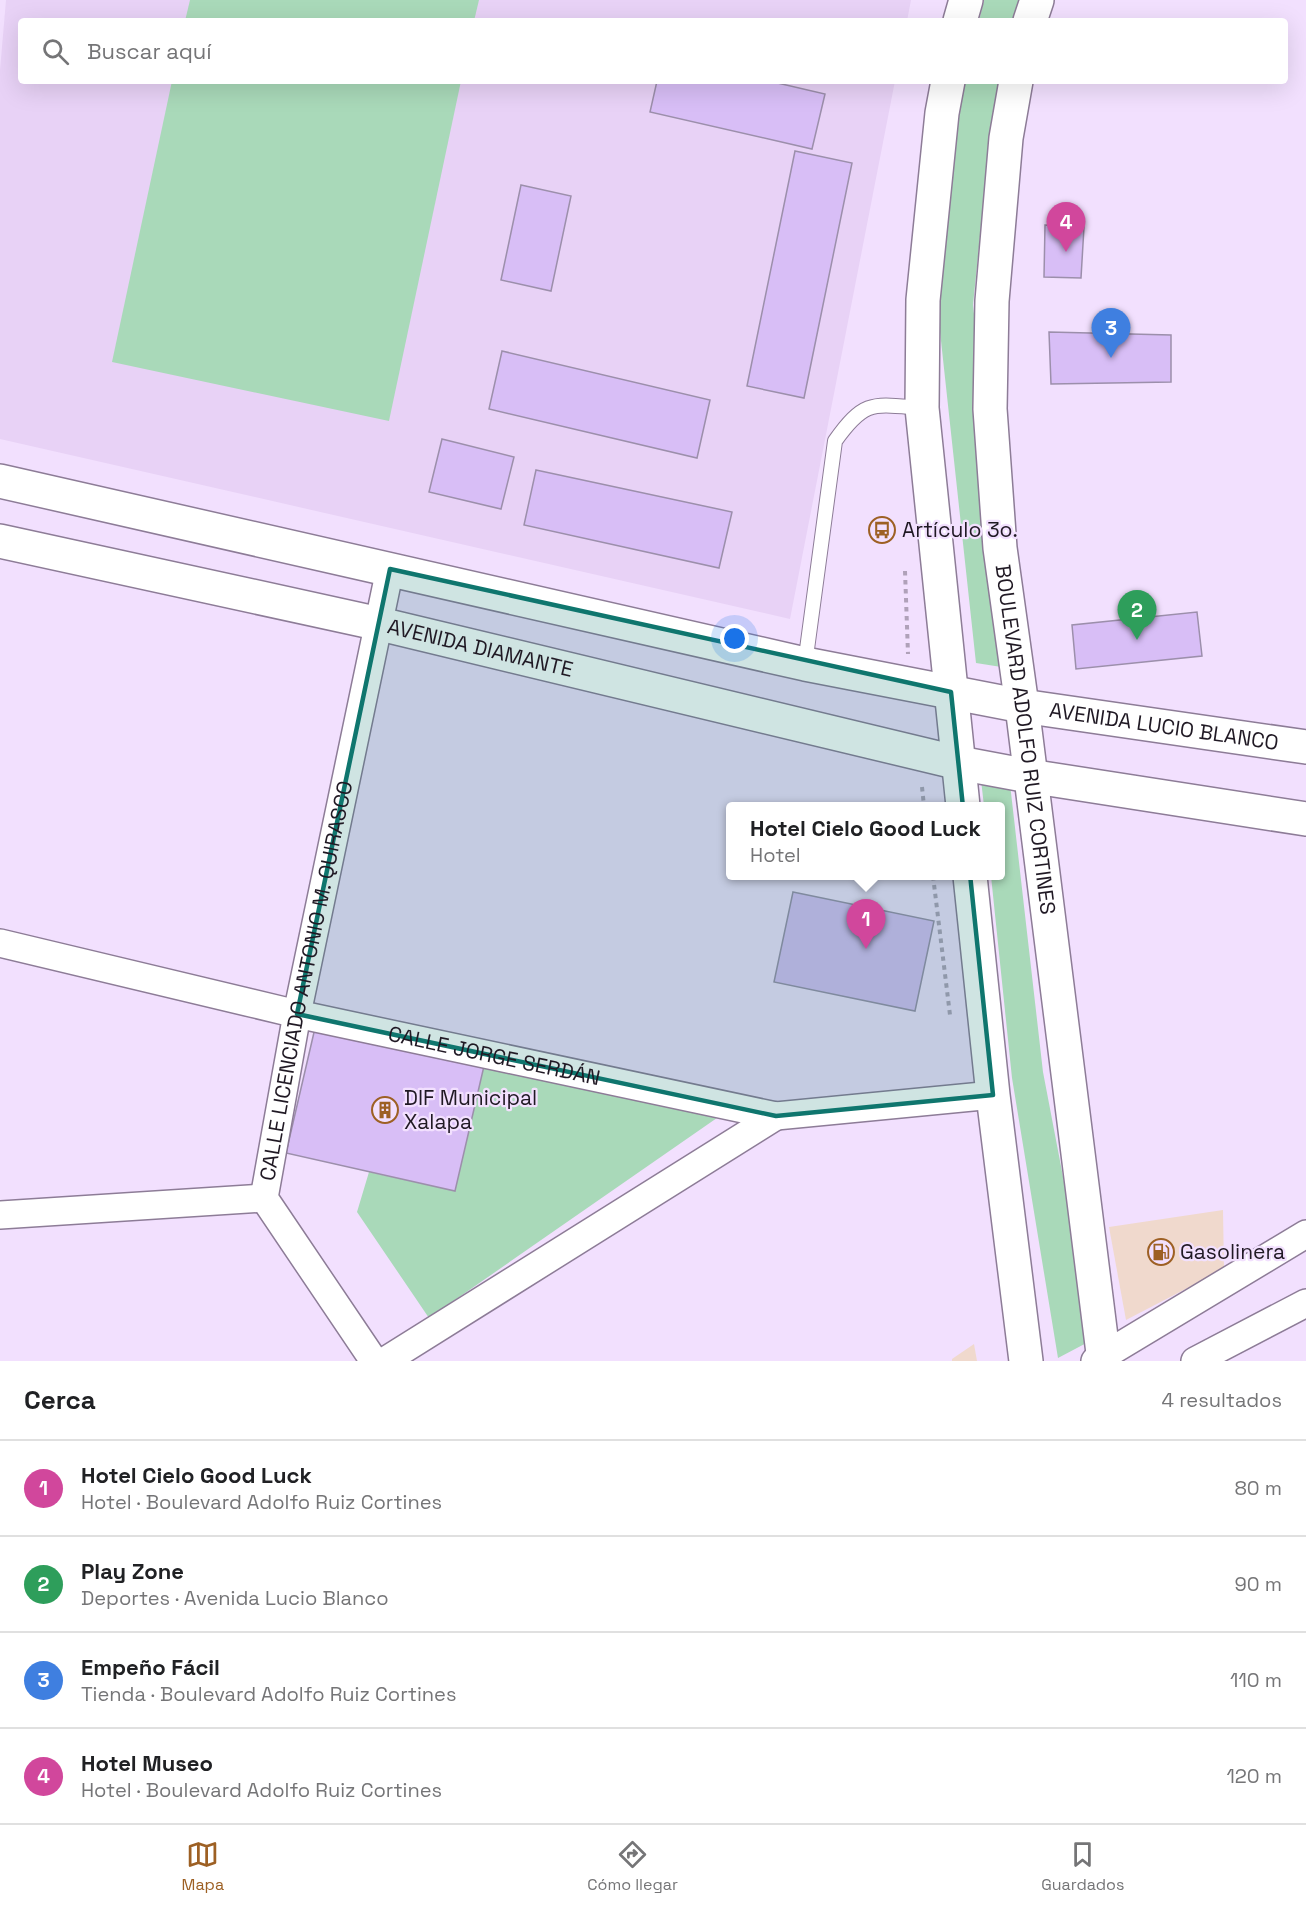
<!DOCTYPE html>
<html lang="es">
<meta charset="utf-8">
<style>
:root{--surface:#fff;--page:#f6f6f6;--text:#202124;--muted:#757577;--line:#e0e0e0;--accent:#9d6024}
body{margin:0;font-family:"Space Grotesk",sans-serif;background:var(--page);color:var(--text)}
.you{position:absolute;left:735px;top:639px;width:21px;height:21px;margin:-15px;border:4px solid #fff;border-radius:50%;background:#1a73e8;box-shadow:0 0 0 9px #1a73e833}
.badge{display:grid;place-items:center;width:39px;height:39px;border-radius:50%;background:var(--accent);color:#fff;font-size:20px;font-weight:700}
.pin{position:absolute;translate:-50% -50px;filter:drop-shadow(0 2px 3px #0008)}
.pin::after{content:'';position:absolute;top:32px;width:21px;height:18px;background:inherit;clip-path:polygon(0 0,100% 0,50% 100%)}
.popup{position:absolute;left:726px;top:802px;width:279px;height:78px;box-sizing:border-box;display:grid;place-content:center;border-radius:6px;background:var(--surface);filter:drop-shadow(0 2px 4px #0005);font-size:20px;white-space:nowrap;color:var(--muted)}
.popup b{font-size:22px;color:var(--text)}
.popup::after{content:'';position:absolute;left:50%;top:100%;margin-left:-12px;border:12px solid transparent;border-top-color:var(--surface)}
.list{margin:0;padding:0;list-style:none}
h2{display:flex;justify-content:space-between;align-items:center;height:78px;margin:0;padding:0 24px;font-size:26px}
h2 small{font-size:20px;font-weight:400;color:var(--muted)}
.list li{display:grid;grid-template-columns:39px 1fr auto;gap:18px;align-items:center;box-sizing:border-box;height:96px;padding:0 24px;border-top:2px solid var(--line)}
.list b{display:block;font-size:22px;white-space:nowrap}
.list p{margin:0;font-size:20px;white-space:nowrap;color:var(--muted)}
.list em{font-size:20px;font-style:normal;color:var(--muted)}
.icon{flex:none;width:33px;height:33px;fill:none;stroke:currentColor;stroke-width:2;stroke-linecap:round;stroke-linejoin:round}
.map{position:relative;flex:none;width:1306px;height:1361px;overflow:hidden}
.search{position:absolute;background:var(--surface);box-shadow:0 6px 24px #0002;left:18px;right:18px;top:18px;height:66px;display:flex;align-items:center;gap:15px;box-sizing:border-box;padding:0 21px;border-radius:6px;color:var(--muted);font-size:22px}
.sheet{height:462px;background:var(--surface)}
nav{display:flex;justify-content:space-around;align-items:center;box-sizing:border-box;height:84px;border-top:2px solid var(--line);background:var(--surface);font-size:16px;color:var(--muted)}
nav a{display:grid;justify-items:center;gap:3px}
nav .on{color:var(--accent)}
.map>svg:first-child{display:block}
.commercial{fill:#f0d9cd}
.built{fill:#e8d2f6}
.green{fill:#a9d9b9}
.building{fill:#d8bef6;stroke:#9c8fab;stroke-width:1.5}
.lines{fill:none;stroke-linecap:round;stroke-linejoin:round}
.lane-casing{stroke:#8d7c97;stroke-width:16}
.street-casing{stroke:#8d7c97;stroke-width:30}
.secondary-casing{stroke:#8d7c97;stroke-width:36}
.path{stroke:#b0a1b9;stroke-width:4;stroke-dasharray:4.5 4.5;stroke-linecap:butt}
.lane{stroke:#fff;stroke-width:14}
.street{stroke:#fff;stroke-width:27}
.secondary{stroke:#fff;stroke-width:33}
.marked{fill:#0f766e;fill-opacity:0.2;stroke:#0f766e;stroke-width:4.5;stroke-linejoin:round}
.labels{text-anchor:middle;stroke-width:4.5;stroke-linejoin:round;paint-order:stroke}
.poi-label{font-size:21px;fill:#201924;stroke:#f2e0fe;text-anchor:start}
.street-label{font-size:21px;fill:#201924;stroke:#f2e0fe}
</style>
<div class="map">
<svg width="1306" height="1361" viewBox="0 0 1306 1361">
<rect width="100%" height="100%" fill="#f2e0fe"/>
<g class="commercial">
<path d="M 1223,1210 L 1224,1269 L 1126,1320 L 1109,1227 Z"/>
<path d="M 974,1344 L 977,1361 L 952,1361 L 952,1359 Z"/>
</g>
<path class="built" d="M 6,0 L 911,0 L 907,21 L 21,21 L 21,81 L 895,81 L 790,619 L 0,439 L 0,70 Z"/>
<g class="green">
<path d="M 190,0 L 479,0 L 474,21 L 185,21 Z"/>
<path d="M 984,0 L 1019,0 L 1014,21 L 979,21 Z"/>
<path d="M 172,81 L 461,81 L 389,421 L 112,362 Z"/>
<path d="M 964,81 L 1001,81 L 991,129 L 973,305 L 1014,669 L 976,663 L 937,304 L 955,119 Z"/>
<path d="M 981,780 L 1010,784 L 1043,1072 L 1094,1339 L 1058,1358 L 1012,1078 L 991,876 L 1001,876 L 1001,806 L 984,806 Z"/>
<path d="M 484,1066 L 727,1111 L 429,1318 L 357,1212 L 369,1172 L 455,1191 Z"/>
</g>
<g class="building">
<path d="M 657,81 L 769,81 L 825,94 L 812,149 L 650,112 Z"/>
<path d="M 795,151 L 852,163 L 804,398 L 747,386 Z"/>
<path d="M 521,185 L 571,196 L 551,291 L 501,280 Z"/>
<path d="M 1045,225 L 1084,227 L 1081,278 L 1044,277 Z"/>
<path d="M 1049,332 L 1171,335 L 1171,382 L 1051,384 Z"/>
<path d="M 502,351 L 710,400 L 697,458 L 489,409 Z"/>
<path d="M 442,439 L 514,457 L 501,509 L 429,492 Z"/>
<path d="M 536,470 L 732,512 L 719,568 L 524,525 Z"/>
<path d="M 1197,612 L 1202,656 L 1076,669 L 1072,625 Z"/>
<path d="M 793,892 L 934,921 L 915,1011 L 774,982 Z"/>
<path d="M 315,1028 L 484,1066 L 455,1191 L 286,1153 Z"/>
</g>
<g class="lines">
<defs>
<path id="lane" d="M 805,664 L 835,441 C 865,399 873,404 922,408"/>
<g id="street">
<path id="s1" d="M 0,943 L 297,1014 L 776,1116 L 993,1095"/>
<path d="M 0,1215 L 264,1198"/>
<path id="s2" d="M 374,1361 L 264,1198 L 297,1014 L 390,569"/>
<path d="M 385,1361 L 776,1116"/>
<path d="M 1095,1361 L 1306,1234"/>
<path d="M 1195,1361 L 1306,1303"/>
</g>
<g id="secondary">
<path d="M 960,21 L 966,0"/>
<path d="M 1030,21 L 1037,0"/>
<path d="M 948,81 L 942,113 L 923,300 L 922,408 L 963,806"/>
<path id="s3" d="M 1016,81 L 1006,138 L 992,301 L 990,409 L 1000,548 L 1022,706 L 1104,1361"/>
<path id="s4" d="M 0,481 L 805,664 L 1022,706 L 1306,747"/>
<path id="s5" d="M 0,541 L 380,624 L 959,763 L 1029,776 L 1306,819"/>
<path d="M 970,876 L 993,1095 L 1026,1361"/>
</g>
</defs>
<use href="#lane" class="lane-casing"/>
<use href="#street" class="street-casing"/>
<use href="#secondary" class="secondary-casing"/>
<g class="path">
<path d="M 905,571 L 908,654"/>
<path d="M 922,787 L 924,806"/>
<path d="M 933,876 L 950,1015"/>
</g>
<use href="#lane" class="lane"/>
<use href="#street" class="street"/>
<use href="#secondary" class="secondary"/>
</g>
<path class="marked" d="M 390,569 L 951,692 L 993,1095 L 776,1116 L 297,1014 Z"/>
<defs>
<symbol id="bus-ring" viewBox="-11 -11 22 22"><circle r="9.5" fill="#f2e0fe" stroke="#9d6024" stroke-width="1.5"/><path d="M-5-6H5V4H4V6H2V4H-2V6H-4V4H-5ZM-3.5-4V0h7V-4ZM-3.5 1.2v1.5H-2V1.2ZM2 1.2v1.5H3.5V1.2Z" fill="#9d6024"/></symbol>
<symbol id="building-ring" viewBox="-11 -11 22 22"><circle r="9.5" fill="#f2e0fe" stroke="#9d6024" stroke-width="1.5"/><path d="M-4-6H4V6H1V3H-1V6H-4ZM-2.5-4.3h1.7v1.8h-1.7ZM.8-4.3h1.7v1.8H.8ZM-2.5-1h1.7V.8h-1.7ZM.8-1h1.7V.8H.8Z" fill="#9d6024"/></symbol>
<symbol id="fuel-ring" viewBox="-11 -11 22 22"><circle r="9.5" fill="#f2e0fe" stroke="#9d6024" stroke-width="1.5"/><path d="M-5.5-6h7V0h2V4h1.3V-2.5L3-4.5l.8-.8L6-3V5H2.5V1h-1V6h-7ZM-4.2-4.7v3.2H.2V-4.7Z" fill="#9d6024"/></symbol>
</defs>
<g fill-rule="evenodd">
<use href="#bus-ring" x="867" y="515" width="30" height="30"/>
<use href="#building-ring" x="370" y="1095" width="30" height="30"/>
<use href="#fuel-ring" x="1146" y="1237" width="30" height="30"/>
</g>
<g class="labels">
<g class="poi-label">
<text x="902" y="537">Artículo 3o.</text>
<text x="404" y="1105">DIF Municipal<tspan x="404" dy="24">Xalapa</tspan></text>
<text x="1180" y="1259">Gasolinera</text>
</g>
<g class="street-label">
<text dy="7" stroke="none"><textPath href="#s5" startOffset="492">AVENIDA DIAMANTE</textPath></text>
<text dy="7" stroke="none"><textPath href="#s4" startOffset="1190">AVENIDA LUCIO BLANCO</textPath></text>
<text dy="7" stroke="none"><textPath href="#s3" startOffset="662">BOULEVARD ADOLFO RUIZ CORTINES</textPath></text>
<text dy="7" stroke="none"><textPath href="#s2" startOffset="418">CALLE LICENCIADO ANTONIO M. QUIRASCO</textPath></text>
<text dy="7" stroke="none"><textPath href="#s1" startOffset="507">CALLE JORGE SERDÁN</textPath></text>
</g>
</g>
</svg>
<div class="you"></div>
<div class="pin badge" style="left:866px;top:949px;background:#d1479c">1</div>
<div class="popup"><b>Hotel Cielo Good Luck</b>Hotel</div>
<div class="pin badge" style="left:1137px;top:640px;background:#2e9e5b">2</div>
<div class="pin badge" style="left:1111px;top:358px;background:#3f7fe0">3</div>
<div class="pin badge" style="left:1066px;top:252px;background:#d1479c">4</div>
<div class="search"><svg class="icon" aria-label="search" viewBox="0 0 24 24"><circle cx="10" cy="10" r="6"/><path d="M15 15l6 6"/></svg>Buscar aquí</div>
</div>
<section class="sheet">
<h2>Cerca<small>4 resultados</small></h2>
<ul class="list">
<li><span class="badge" style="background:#d1479c">1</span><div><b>Hotel Cielo Good Luck</b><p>Hotel · Boulevard Adolfo Ruiz Cortines</p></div><em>80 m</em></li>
<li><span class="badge" style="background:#2e9e5b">2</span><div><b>Play Zone</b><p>Deportes · Avenida Lucio Blanco</p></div><em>90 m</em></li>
<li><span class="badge" style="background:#3f7fe0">3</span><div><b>Empeño Fácil</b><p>Tienda · Boulevard Adolfo Ruiz Cortines</p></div><em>110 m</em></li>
<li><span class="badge" style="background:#d1479c">4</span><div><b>Hotel Museo</b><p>Hotel · Boulevard Adolfo Ruiz Cortines</p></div><em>120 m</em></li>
</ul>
</section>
<nav>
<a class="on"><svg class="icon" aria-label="map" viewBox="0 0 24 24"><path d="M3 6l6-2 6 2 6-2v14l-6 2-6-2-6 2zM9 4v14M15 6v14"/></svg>Mapa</a>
<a><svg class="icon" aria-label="directions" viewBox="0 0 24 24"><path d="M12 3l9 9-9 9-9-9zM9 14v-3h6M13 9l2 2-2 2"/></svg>Cómo llegar</a>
<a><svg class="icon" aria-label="saved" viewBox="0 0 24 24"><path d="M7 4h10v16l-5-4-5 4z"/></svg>Guardados</a>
</nav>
